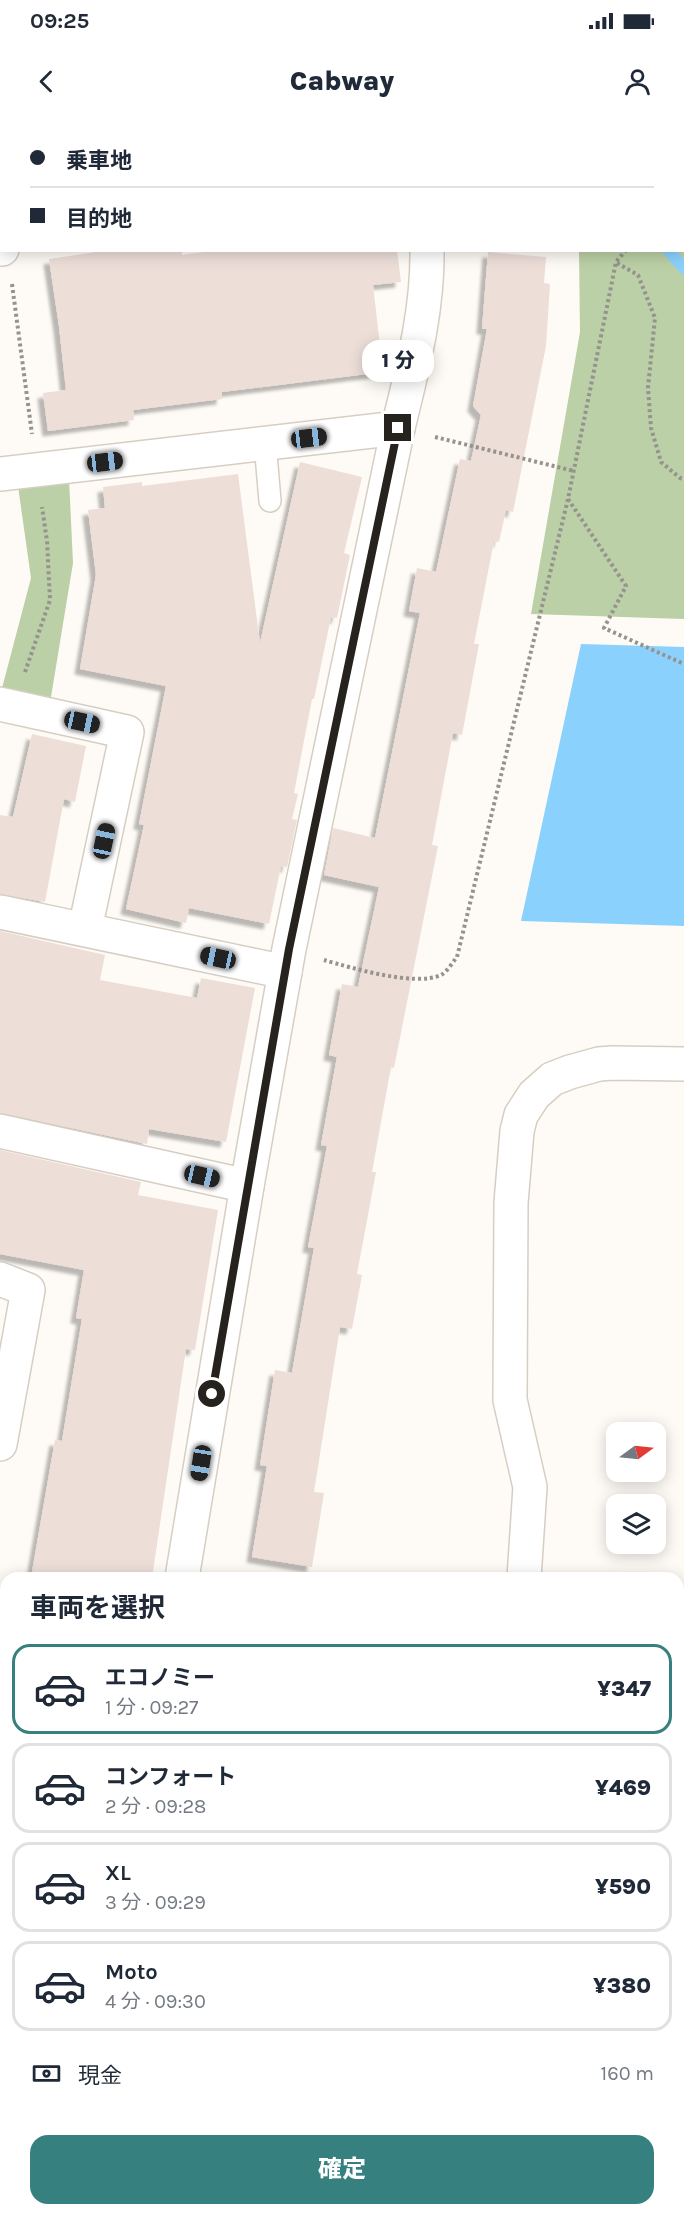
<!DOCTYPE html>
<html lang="ja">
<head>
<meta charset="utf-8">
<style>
  :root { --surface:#fff; --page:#f2f2f3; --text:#1f2937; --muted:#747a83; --line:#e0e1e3; --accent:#378080 }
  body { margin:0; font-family:Karla,"Noto Sans JP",sans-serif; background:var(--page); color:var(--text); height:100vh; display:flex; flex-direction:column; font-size:22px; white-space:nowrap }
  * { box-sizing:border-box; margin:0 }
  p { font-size:20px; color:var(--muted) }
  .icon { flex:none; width:33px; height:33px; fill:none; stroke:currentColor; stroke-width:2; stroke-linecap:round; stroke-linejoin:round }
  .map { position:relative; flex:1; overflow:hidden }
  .details { position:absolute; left:0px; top:1452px; width:684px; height:644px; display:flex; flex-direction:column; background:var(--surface); border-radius:18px 18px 0 0; box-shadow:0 3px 15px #0003 }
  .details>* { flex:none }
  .hud { position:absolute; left:0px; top:0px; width:684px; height:132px; box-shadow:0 3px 15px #0003; display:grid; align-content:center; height:132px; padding:0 30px; background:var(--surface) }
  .needle { width:39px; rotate:75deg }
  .tools { position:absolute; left:606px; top:1302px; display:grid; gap:12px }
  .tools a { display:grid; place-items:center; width:60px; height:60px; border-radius:12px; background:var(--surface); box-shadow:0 3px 15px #0003; font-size:30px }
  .end { position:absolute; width:27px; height:27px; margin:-14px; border:8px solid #26231f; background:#fff; box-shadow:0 0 0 3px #fff }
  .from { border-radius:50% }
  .bubble { position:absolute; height:42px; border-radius:18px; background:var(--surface); box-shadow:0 3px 15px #0003; font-size:20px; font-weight:800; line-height:42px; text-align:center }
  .car { position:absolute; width:18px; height:36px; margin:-18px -9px; border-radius:8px; box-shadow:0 0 4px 2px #0007; background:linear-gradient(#222 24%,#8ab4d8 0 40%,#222 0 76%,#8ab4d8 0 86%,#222 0) }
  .hud b { display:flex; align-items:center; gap:21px; height:57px; font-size:22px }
  .hud b+b { border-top:2px solid var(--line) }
  .hud i { width:15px; height:15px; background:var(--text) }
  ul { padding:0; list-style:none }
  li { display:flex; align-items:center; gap:18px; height:90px; margin:0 12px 9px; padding:0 18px; border:3px solid var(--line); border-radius:18px }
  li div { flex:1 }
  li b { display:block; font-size:22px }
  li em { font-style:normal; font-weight:800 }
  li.on { border-color:var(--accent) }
  li>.icon { width:54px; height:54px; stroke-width:1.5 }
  h2 { padding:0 30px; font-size:27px; line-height:72px }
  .pay { display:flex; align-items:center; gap:15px; height:66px; padding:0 30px; font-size:22px }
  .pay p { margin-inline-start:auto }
  .action { display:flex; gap:12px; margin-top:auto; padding:12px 30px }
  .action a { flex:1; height:69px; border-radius:18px; background:var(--accent); color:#fff; font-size:24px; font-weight:800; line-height:69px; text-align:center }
  .status { display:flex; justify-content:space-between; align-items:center; height:42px; padding:0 30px; background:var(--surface); direction:ltr }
  .status svg { height:16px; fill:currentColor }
  header { display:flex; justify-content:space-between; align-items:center; height:78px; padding:0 30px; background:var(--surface); font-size:27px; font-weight:800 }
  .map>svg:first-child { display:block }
  .green { fill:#bbd0a6 }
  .water { fill:#8bd1fd }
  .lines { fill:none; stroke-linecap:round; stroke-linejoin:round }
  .stream { stroke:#8bd1fd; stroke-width:12 }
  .building { fill:#edded8; filter:url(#shadow) }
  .service-casing { stroke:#d7cec3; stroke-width:24 }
  .minor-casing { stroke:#d7cec3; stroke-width:36 }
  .path { stroke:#96928e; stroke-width:4; stroke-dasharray:3 3; stroke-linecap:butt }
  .service { stroke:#fff; stroke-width:21 }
  .minor { stroke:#fff; stroke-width:33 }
  .route { stroke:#26231f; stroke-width:8 }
</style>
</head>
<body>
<div class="status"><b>09:25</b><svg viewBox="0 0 49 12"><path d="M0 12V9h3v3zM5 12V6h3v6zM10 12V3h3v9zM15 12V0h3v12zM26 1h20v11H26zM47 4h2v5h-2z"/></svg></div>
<header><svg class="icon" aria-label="back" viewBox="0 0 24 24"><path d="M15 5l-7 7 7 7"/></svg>Cabway<svg class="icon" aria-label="person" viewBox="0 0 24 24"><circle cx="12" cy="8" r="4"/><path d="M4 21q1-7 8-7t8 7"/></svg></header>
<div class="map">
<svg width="684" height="2095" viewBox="0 0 684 2095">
  <defs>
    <filter id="shadow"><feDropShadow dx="-5.5" dy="5.5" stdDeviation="1.5" flood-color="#0004"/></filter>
  </defs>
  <rect width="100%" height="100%" fill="#fefaf5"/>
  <g class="green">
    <polygon points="565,0 684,0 684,499 531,494 580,212 579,131 682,130 682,2"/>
    <polygon points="69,359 73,443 50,583 1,572 31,458 18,366"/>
  </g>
  <polygon class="water" points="581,524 684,527 684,806 521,801"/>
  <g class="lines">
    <polyline class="stream" points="668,130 684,148"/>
  </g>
  <g class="building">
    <polygon points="110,130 182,130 182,135 218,130 397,130 401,162 373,165 383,252 222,272 222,279 133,290 134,300 48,311 43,273 66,270 59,206 49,139"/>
    <polygon points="488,132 546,137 544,163 550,164 546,226 513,392 506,390 499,422 494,421 474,524 479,524 462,615 453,613 432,725 438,726 394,948 391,947 372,1052 376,1052 357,1154 362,1155 352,1209 340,1207 314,1372 324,1373 312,1447 252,1437 267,1346 260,1345 275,1250 292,1253 314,1128 308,1127 327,1026 321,1025 337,937 329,935 342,864 358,867 379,767 324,755 333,708 375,718 420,493 409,491 417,448 436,452 460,339 471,341 481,295 473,286 487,209 482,209"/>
    <polygon points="300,342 362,357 344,433 350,435 337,498 331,497 314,579 312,579 294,673 298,674 292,699 297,700 287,747 281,746 269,804 189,788 186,803 126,789 144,705 139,704 166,566 80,549 96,455 88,390 105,388 103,367 142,362 142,366 238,354 260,523"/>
    <polygon points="32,614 86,626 75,682 64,679 45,782 0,774 0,695 13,697"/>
    <polygon points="0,811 105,835 100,860 197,878 201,858 255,868 226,1022 149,1009 147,1024 0,993"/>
    <polygon points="0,1030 141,1062 138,1075 218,1090 195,1230 186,1229 152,1458 41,1458 42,1453 32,1452 55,1320 62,1321 82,1199 76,1198 84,1150 0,1134"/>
  </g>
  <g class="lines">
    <g class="service-casing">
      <polyline id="service" points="265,323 270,381"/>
    </g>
    <g class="minor-casing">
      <g id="minor">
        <polyline points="0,49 2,62"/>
        <polyline points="0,129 2,129"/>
        <polyline points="0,354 398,308"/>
        <polyline points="0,584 127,612 85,809"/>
        <polyline points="0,792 285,852"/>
        <polyline points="0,1011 247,1066"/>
        <polyline points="0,1159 28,1170 0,1324"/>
        <path d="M182,1458L247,1066L289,829L398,308C412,250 428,191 427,130"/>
        <polyline points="524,1458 530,1367 510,1280 511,1083 517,1011 521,995 534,975 552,959 570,952 599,944 612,943 684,944"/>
        <polyline points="0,1591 6,1592"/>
        <polyline points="332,2095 337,2090"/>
      </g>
    </g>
    <g class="path">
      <polyline points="635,0 638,2"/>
      <polyline points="562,2 571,0"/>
      <polyline points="673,2 684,1"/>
      <polyline points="682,57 684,60"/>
      <polyline points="682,91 684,90"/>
      <polyline points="617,143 638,155 655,198 648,268 651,308 661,342 680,358 684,359"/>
      <polyline points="12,164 32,314"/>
      <polyline points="435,317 574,351"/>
      <polyline points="568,379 626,466 604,508 684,544"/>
      <polyline points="25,552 50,480 47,421 42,387"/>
      <path d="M324,840C352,848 415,867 441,855C447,852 452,843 457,837L568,379L616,142L626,130"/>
    </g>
    <use href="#service" class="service"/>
    <use href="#minor" class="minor"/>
  </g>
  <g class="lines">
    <polyline class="route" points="212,1274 289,829 398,308"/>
  </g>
</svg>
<div class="tools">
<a><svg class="needle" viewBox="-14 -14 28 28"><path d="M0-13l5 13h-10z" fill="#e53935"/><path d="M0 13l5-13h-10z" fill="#747a83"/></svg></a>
<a><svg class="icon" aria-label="layers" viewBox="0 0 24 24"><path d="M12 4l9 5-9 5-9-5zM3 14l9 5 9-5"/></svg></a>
</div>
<i class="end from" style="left:212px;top:1274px"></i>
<i class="end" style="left:398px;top:308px"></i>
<div class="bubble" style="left:362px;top:220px;width:72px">1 分</div>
<i class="car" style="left:309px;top:318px;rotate:83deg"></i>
<i class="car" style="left:105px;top:342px;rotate:83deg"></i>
<i class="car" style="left:82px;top:602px;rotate:102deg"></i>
<i class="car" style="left:104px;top:721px;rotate:12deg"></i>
<i class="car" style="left:218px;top:838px;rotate:282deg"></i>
<i class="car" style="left:202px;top:1056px;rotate:103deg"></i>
<i class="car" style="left:201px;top:1343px;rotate:189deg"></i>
<div class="hud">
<b><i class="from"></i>乗車地</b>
<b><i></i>目的地</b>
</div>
<section class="details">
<h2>車両を選択</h2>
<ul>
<li class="on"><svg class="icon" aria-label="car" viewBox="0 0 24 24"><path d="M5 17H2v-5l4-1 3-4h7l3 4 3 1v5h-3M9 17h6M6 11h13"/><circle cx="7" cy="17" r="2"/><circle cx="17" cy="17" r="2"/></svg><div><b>エコノミー</b><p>1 分 · 09:27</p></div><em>¥347</em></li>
<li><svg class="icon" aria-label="car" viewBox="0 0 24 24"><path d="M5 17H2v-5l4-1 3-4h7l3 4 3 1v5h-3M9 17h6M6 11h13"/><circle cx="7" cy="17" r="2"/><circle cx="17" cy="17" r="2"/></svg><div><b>コンフォート</b><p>2 分 · 09:28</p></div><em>¥469</em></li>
<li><svg class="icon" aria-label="car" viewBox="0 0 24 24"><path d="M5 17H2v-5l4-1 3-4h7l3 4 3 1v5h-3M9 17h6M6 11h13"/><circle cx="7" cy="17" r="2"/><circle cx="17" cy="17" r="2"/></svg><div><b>XL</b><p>3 分 · 09:29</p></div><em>¥590</em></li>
<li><svg class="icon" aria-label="car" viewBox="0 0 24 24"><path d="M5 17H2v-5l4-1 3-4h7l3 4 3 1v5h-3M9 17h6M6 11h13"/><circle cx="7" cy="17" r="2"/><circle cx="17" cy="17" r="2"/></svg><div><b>Moto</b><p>4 分 · 09:30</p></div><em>¥380</em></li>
</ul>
<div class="pay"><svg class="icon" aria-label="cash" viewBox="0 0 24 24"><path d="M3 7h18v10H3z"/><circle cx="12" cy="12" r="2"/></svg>現金<p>160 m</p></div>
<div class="action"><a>確定</a></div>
</section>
</div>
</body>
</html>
